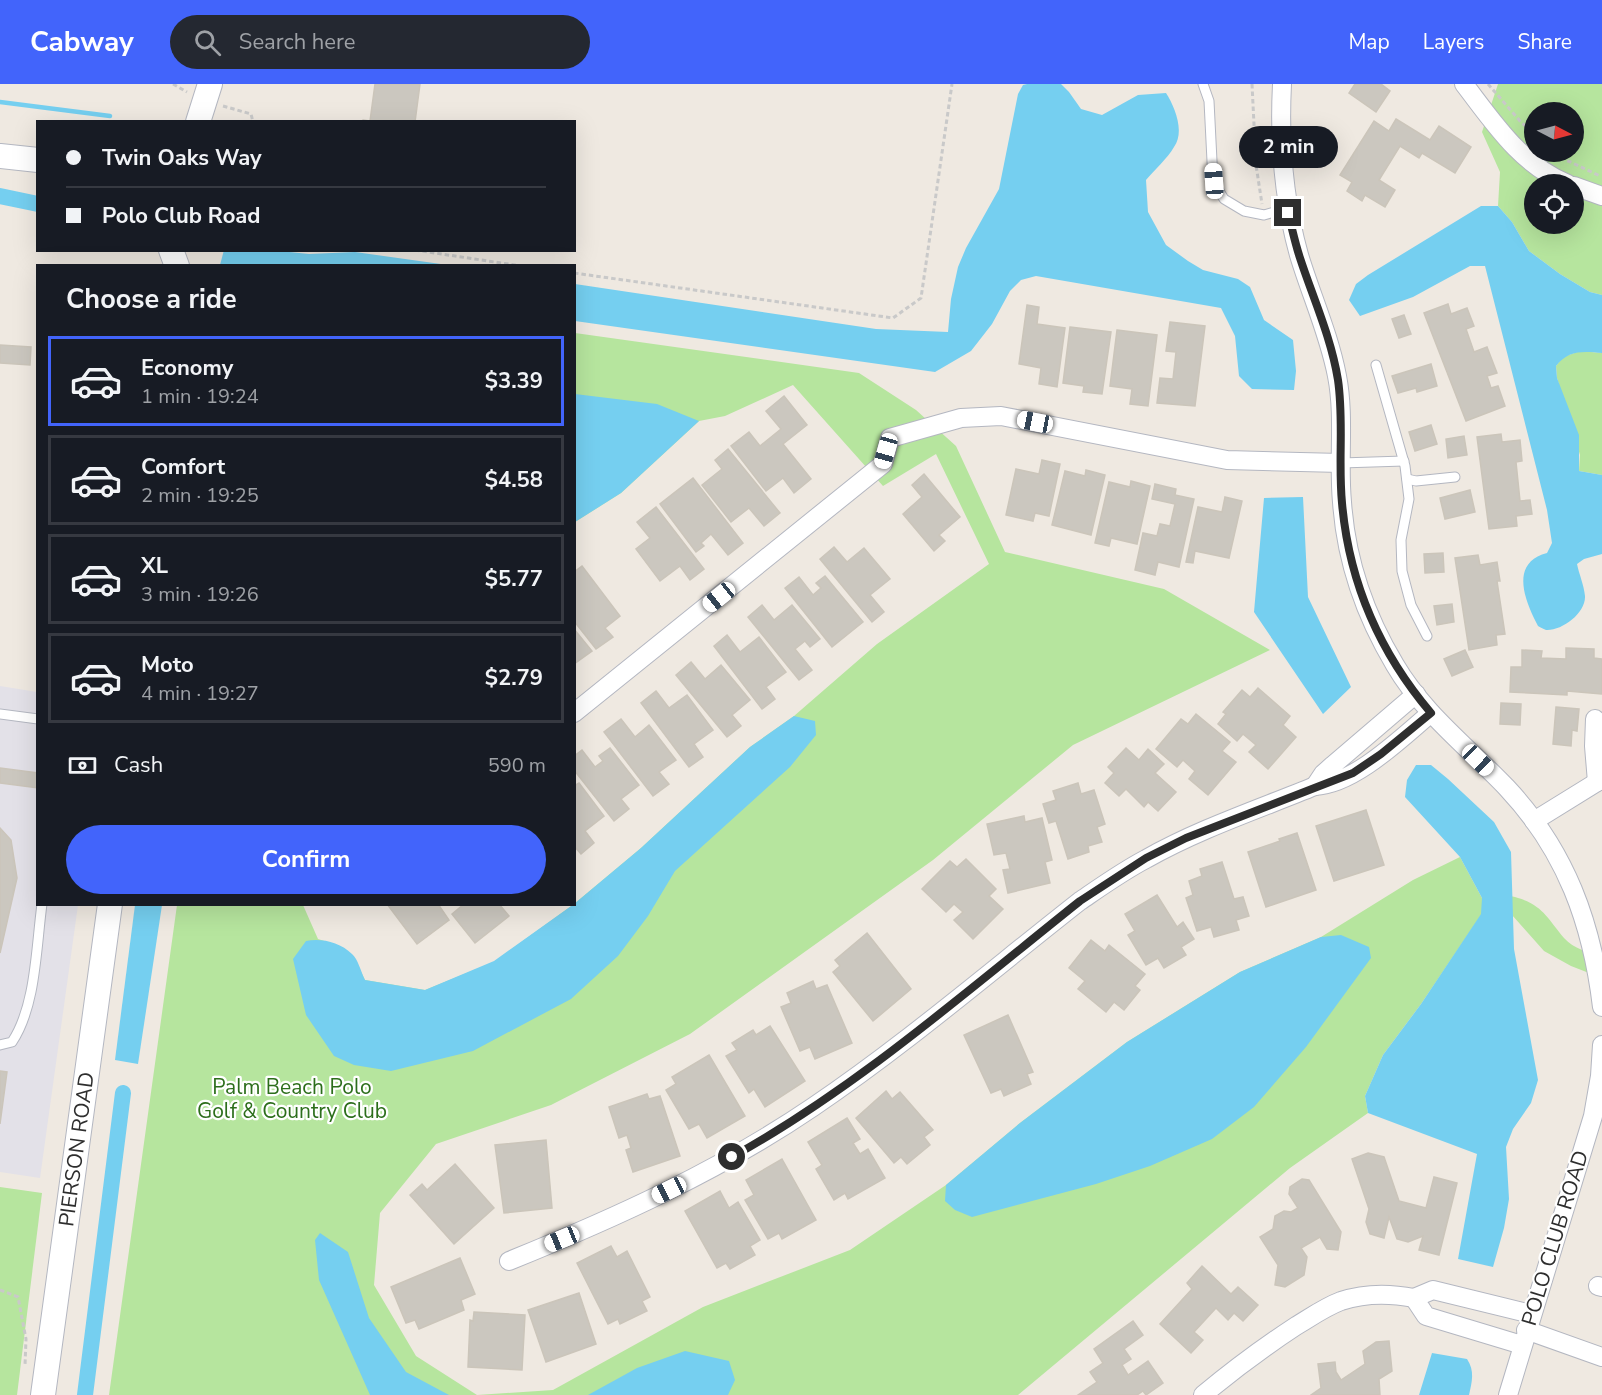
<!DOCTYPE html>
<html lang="en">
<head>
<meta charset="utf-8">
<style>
  :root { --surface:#171b24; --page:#242831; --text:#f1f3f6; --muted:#9ea1a6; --line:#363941; --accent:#4264fb }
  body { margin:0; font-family:"Nunito Sans",sans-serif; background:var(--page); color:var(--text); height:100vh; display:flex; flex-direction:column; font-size:22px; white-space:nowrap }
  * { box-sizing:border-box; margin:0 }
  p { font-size:20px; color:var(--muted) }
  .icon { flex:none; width:33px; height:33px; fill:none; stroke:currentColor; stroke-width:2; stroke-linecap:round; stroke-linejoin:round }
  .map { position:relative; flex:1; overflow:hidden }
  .side { position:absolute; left:36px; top:180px; width:540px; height:642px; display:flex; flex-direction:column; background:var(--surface); border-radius:0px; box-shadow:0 6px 24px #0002 }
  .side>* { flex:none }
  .hud { position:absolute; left:36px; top:36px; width:540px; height:132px; border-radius:0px; box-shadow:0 6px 24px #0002; display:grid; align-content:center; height:132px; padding:0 30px; background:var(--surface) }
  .needle { width:39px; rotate:96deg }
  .buttons { position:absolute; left:1524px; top:18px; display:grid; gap:12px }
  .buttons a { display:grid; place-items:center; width:60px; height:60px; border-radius:50%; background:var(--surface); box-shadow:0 6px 24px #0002; font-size:30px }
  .end { position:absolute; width:27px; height:27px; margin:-14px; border:8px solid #2e2e2e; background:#fff; box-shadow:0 0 0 3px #fff }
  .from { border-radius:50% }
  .bubble { position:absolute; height:42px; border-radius:21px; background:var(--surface); box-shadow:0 6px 24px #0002; font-size:20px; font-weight:700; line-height:42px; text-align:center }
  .car { position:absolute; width:18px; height:36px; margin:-18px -9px; border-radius:8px; box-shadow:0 0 4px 2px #0007; background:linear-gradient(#fff 24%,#345 0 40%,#fff 0 76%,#345 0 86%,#fff 0) }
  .hud b { display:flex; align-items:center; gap:21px; height:57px; font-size:22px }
  .hud b+b { border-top:2px solid var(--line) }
  .hud i { width:15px; height:15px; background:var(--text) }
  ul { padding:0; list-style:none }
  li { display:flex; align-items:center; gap:18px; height:90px; margin:0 12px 9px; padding:0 18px; border:3px solid var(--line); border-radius:0px }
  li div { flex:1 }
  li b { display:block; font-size:22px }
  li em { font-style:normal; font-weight:700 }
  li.on { border-color:var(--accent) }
  li>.icon { width:54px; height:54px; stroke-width:1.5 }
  h2 { padding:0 30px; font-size:27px; line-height:72px }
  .pay { display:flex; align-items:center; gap:15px; height:66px; padding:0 30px; font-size:22px }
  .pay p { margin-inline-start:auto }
  .primary-button { display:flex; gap:12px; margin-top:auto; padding:12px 30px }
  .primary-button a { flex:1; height:69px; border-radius:36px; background:var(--accent); color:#fff; font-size:24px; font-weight:700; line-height:69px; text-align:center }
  header { display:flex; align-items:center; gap:36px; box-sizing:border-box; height:84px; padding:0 30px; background:var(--accent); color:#fff }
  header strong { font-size:28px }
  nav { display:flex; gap:33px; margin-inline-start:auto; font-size:21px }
  .search { width:420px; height:54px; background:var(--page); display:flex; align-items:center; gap:15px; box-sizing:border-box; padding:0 21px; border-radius:33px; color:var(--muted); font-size:22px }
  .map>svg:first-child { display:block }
  .industrial { fill:#e3e1e8 }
  .green { fill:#b6e59e; fill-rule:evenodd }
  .water { fill:#75cff0 }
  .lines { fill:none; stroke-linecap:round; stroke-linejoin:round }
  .stream { stroke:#75cff0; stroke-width:4.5 }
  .canal { stroke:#75cff0; stroke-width:16 }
  .building { fill:#cbc7bf; stroke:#cbc5ba; stroke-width:1.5 }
  .lane-casing { stroke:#b4b7c1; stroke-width:11 }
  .street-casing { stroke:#b4b7c1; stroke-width:20 }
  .secondary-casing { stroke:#b4b7c1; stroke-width:26 }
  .path { stroke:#c9c9c9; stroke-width:3; stroke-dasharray:4.5 3; stroke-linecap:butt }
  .lane { stroke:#fff; stroke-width:9 }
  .street { stroke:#fff; stroke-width:18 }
  .secondary { stroke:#fff; stroke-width:24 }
  .route { stroke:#2e2e2e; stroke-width:8 }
  .labels { text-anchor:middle; stroke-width:4.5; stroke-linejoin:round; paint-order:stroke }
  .park-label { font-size:21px; fill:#2c6e1b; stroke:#fff }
  .street-label { font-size:21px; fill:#2e2e2e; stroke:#fff }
</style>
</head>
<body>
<header>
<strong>Cabway</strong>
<div class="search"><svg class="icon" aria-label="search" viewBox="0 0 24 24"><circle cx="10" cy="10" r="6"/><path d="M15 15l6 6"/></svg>Search here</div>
<nav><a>Map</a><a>Layers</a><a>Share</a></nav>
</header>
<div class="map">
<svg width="1602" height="1311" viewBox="0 0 1602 1311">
  <rect width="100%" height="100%" fill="#efe9e1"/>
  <polygon class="industrial" points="0,602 37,608 38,820 78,821 40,1094 0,1088"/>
  <g class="green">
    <path d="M1498,0H1602V211L1590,208L1560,190L1529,167L1512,138L1498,122L1500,88L1482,48ZM1534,28H1574V68H1534ZM1534,100H1574V140H1534Z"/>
    <path d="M575,249L859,289L916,326L956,362L1005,468L1164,505L1270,566L1073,661L933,776L690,950L551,1021L436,1060L380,1129L374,1201L416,1272L477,1311L553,1306L703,1223L850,1166L946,1101L1020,1039L1127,958L1240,888L1321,853L1413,796L1460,773L1482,814C1492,813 1505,810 1515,813C1543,821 1547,834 1564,854C1574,865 1588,868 1602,872L1589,889L1571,882L1544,867L1512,831H1481L1421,920L1383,971L1365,1012L1368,1029L1290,1084L1018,1311H109L177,821H303L318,855C349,864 352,868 365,896L425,906L494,878L574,820L641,764L750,663L794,632L877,560L989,480L936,370L883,402L793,301L725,332L699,337L621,409L575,438Z"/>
    <polygon points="1580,267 1602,269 1602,391 1579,387 1580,371 1557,294 1556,282 1563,273"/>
    <polygon points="0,1103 42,1109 17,1311 0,1311"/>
  </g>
  <g class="water">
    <path d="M1027,0H1061L1069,8L1081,25L1102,31L1138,11L1166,9C1175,23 1185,48 1174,63C1167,75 1155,85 1146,96L1148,128L1166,161L1188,177L1203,186L1238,195L1250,203L1264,236L1293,256L1296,287L1294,306L1252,305L1239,292L1235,252L1221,224L1036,192L1021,196L1010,207L992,240L971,267L935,288L575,237V200L876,245L948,248L951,215L958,183L966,164L999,105L1018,10L1023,1Z"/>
    <path d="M1481,122H1498L1512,138L1529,167L1560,190L1590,208L1602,211V269C1583,267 1568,266 1556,282L1557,294L1579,351V387L1602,391V470L1584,475L1577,480C1579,490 1584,501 1585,512C1586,529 1562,547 1546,546C1543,545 1540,543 1538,542C1525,517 1509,479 1547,469L1552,459L1547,426L1485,182H1470L1413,213L1360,232L1349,216L1356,200L1368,191Z"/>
    <polygon points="224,166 270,166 309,170 355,168 448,181 220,181"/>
    <polygon points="575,310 657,320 699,337 621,409 575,438"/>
    <polygon points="1303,413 1308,513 1351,603 1323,630 1254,528 1264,414"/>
    <path d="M794,632L815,637L816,651L790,683L675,787L648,832L618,872L571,915L473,967L391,987L354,981L334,972L306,931L293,875L306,857C321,854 340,858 352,870C358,875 361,888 365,896L425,906L494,877L574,820L641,764L750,663Z"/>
    <polygon points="1416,681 1431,681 1448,695 1494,738 1511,768 1514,865 1538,996 1531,1019 1513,1045 1506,1063 1509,1115 1504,1144 1493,1183 1458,1175 1477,1070 1368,1029 1365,1012 1383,971 1421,920 1481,830 1482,814 1460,773 1405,713 1407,696"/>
    <polygon points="135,821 162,821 138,980 115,976"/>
    <polygon points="1341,851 1369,863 1371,874 1306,963 1254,1023 1212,1055 1150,1082 1096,1100 972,1133 955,1126 945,1117 946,1101 1020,1039 1127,958 1240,888 1321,853"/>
    <polygon points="320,1149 348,1168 369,1234 406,1288 449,1311 370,1311 319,1196 315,1156"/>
    <polygon points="685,1267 729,1277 735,1296 728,1311 588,1311 637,1284"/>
    <path d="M1432,1269L1467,1275C1475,1287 1472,1298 1469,1311H1419Z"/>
  </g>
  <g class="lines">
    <polyline class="stream" points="0,18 110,32"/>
    <g class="canal">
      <polyline points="0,112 38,120"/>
      <polyline points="85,1311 123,1009"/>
    </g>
  </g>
  <g class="building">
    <polygon points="375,0 420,0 415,38 362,38 363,36 370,37"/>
    <polygon points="1355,0 1381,0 1390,7 1376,28 1349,9"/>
    <polygon points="1396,35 1430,56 1439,42 1471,63 1455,89 1422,69 1419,74 1400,62 1379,96 1395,106 1385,123 1365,111 1362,117 1347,107 1352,98 1340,91 1374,37 1389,47"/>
    <polygon points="1448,220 1451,230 1467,224 1474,242 1466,245 1474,268 1487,263 1497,289 1487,292 1491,304 1498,302 1505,322 1466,337 1424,229"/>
    <polygon points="1027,221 1039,223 1037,240 1065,244 1057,303 1039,300 1041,284 1019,280"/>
    <polygon points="1404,231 1411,250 1399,254 1392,235"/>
    <polygon points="1170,238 1205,242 1195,322 1157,319 1160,294 1173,295 1176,268 1166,267"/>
    <polygon points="1070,243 1111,248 1102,310 1083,308 1084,302 1063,299"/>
    <polygon points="1117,246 1157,251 1148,322 1130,320 1132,305 1110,302"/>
    <polygon points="0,261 31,263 30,281 0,279"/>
    <polygon points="1431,280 1437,302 1417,308 1416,304 1398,309 1392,292"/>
    <polygon points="784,312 807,341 783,360 811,395 794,409 783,394 766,407 731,362 749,348 760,362 781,345 766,327"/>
    <polygon points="1431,341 1437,360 1415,367 1409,348"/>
    <polygon points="1501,350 1502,358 1520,356 1522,377 1516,378 1520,417 1530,416 1532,430 1516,432 1517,442 1489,445 1477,353"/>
    <polygon points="1464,352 1467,371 1448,374 1446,355"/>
    <polygon points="728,365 780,429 764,442 749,424 731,438 702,401 722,385 715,376"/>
    <polygon points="1042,376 1060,380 1049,432 1035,429 1033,437 1006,431 1016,385 1039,390"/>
    <polygon points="1086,386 1105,391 1091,451 1052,441 1065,387 1085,392"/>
    <polygon points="924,390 960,433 939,451 945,457 934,467 903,430 922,413 912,401"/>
    <polygon points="693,394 743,459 728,471 711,450 701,459 704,462 696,468 660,420"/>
    <polygon points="1131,397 1150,402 1137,460 1111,454 1109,462 1095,459 1109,398 1130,403"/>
    <polygon points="1155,400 1176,405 1175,411 1194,415 1179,483 1158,478 1155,491 1135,486 1143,449 1157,452 1160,440 1170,442 1175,420 1152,415"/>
    <polygon points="1470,406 1475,428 1445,435 1440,414"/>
    <polygon points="1225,413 1242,417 1229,474 1195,467 1193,479 1186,478 1198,423 1222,428"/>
    <polygon points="656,423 704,485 690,496 680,482 660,497 636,465 650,454 637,438"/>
    <polygon points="834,463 847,478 864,464 890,495 870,511 884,528 872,538 820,475"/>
    <polygon points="1443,469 1444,488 1425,489 1424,470"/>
    <polygon points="1478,471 1480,481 1497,478 1500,497 1497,497 1505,550 1496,551 1497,561 1469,566 1455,474"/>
    <polygon points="582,482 620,532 605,544 613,553 596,565 574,537 574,488"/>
    <polygon points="825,492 863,538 832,563 785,504 799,493 813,511 821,504 816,499"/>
    <polygon points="1452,520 1454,538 1437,541 1434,522"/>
    <polygon points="762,521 774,536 792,521 820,555 810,563 805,557 795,565 812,586 799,596 748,533"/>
    <polygon points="574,545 592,567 574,580"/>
    <polygon points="727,551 740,568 759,553 786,588 766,603 775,615 762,625 714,562"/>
    <polygon points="1566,564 1594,565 1594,574 1602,575 1602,610 1567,607 1567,611 1510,608 1511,583 1522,583 1522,566 1542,567 1541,574 1566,575"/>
    <polygon points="1465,566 1473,583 1452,592 1444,575"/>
    <polygon points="691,578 705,595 721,581 750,616 732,631 741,642 727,653 676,591"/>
    <polygon points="1258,604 1290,632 1283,641 1296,653 1268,685 1249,668 1256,661 1243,650 1237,657 1218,640 1226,630 1223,628 1242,606 1250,613"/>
    <polygon points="656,607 669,624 687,611 713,646 694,660 703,673 689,683 641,619"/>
    <polygon points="1501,619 1521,620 1520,641 1500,640"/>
    <polygon points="1556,623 1579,625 1577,647 1572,646 1571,662 1553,660"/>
    <polygon points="1196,630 1230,658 1222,667 1236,678 1208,711 1189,695 1195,687 1183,676 1177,683 1156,665 1181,635 1188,640"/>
    <polygon points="621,635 635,653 649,641 676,676 659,688 669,700 653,712 604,648"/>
    <polygon points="610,664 639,701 621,715 629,725 614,737 574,686 574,672 582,666 595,683 603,677 599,672"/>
    <polygon points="1126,664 1139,676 1148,665 1164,680 1155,689 1176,708 1158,727 1148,718 1144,723 1126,705 1119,712 1105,699 1114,689 1108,683"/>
    <polygon points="0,684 38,689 38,704 0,699"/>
    <polygon points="579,699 604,732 585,747 594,759 581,770 574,762 574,702"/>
    <polygon points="1078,699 1081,710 1094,706 1105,740 1097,743 1102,758 1088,762 1089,768 1068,775 1056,737 1049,739 1043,720 1056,716 1053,707"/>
    <polygon points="1366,726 1384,781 1334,797 1316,742"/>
    <polygon points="1024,732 1025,738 1042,734 1052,776 1045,778 1050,799 1008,809 1003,786 1010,785 1006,769 994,771 987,740"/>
    <polygon points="0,744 11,756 17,794 0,869"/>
    <polygon points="1297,749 1316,806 1266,823 1248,768 1280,757 1279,755"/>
    <polygon points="966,775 996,805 989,812 1003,825 973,855 954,836 963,828 954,820 946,828 922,805 950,777 957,783"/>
    <polygon points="1222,778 1234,815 1243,813 1249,832 1236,836 1239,846 1214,853 1211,843 1197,847 1186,814 1193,811 1189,797 1202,792 1200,785"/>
    <polygon points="1157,811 1177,843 1183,838 1194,855 1181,863 1186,871 1164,884 1158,874 1146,881 1128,851 1135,847 1125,830"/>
    <polygon points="387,820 438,820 449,836 417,860"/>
    <polygon points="464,820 499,820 509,832 475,859 452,830"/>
    <polygon points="867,849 911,905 873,937 833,888 840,882 835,876"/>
    <polygon points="1091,856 1105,867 1109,861 1145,890 1135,902 1140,906 1124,926 1114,918 1106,928 1078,905 1085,897 1069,884"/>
    <polygon points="813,897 816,905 827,901 852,959 815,975 810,963 800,967 781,923 791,919 787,909"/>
    <polygon points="1008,931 1033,988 1027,990 1031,1000 1004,1012 1001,1005 991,1009 964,951"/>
    <polygon points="770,942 805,997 765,1023 754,1005 749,1009 726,972 737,966 732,959 753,946 756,951"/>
    <polygon points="709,971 745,1032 707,1054 699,1040 689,1045 666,1006 676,1000 672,993"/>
    <polygon points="0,987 7,988 0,1040"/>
    <polygon points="886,1007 892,1015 900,1008 933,1046 924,1053 930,1061 907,1080 901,1073 894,1079 856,1034"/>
    <polygon points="647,1010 649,1015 660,1012 680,1072 633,1088 626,1066 631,1064 627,1051 619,1054 609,1023"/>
    <polygon points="847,1034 860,1055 853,1059 860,1070 868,1065 885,1094 848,1115 845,1109 834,1116 816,1085 822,1081 808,1058"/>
    <polygon points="546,1056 552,1124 504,1129 495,1061"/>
    <polygon points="1368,1069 1384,1073 1399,1117 1426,1124 1434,1093 1457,1099 1439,1171 1419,1166 1423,1152 1408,1158 1397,1155 1389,1133 1384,1154 1370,1150 1366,1138 1369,1125 1352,1075"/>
    <polygon points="782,1075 816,1136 782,1155 779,1149 768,1155 745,1116 754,1111 746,1096"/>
    <polygon points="455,1080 494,1124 454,1160 410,1111 422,1100 427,1106"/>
    <polygon points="1302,1095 1309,1096 1341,1148 1338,1166 1327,1165 1320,1153 1301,1164 1307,1173 1304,1191 1285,1203 1275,1201 1278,1181 1260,1153 1273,1145 1275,1132 1284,1127 1291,1128 1298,1124 1289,1110 1290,1103"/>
    <polygon points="720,1107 729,1124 738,1118 760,1156 750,1162 755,1171 730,1185 726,1179 717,1184 685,1127"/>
    <polygon points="611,1162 617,1173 627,1167 650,1213 642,1217 647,1227 620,1240 618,1235 608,1240 577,1179"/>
    <polygon points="460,1174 475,1210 461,1216 464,1226 419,1245 415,1236 406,1239 391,1203"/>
    <polygon points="1202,1182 1231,1210 1238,1203 1258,1221 1243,1237 1234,1229 1228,1236 1216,1224 1194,1248 1203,1256 1191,1269 1160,1240 1192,1205 1187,1199"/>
    <polygon points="579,1209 596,1260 546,1278 528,1226"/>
    <polygon points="474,1228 525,1231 522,1286 468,1283 470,1236 473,1237"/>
    <polygon points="1133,1237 1143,1251 1124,1265 1131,1275 1122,1281 1128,1291 1148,1277 1163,1299 1146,1311 1143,1307 1137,1311 1078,1311 1097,1298 1090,1288 1103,1279 1094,1265"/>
    <polygon points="1389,1257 1392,1287 1379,1295 1380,1311 1311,1311 1321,1304 1318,1280 1335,1278 1336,1288 1341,1296 1365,1280 1363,1267 1376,1258"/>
  </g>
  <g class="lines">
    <g class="lane-casing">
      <g id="lane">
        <polyline points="1203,0 1209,17 1213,97 1224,115 1244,127 1264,131 1288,124"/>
        <polyline points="1376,281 1405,382 1409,415 1401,456 1402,487 1411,521 1427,552"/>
        <polyline points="1341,379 1404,377"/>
        <polyline points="1407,395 1416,397 1455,393"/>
        <polyline points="0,630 38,635"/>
        <path d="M0,961L12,958C36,922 36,864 42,820"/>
      </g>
    </g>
    <g class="street-casing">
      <g id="street">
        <path d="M1282,0C1279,59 1283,114 1299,171C1311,211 1329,250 1337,292C1345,333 1338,376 1342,418C1346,476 1365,531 1395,581C1423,629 1469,664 1507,704C1566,767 1592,839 1602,923"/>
        <path d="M1464,0C1494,39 1521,81 1568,100"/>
        <polyline points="1574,102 1602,112"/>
        <path d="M1416,610L1333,681L1323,690L1315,702C1355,700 1401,654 1431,629"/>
        <polyline points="574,629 883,380 890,354 961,334 1001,332 1227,376 1341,379"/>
        <polyline points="1595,635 1594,662 1597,698"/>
        <polyline points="1534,737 1602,695"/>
        <path d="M509,1177C615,1134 719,1087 813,1023C906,960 992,886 1080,817C1102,802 1123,787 1146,775C1199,745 1259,725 1315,702"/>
        <polyline points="1598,1202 1602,1203"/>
        <polyline points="1526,1246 1602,1273"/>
        <polyline points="1522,1261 1426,1232 1414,1214 1433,1206 1531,1230"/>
        <path d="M1203,1311C1233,1286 1264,1263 1296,1242C1311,1233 1325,1223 1341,1217C1365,1209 1389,1209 1414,1214"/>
        <polyline points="1508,1311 1593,1032 1600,992 1602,961"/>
      </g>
    </g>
    <g class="secondary-casing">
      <g id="secondary">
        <polyline points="198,38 210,0"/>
        <polyline points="0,72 38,76"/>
        <polyline points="171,166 177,182"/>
        <path id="s1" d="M43,1311L110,820"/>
      </g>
    </g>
    <g class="path">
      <polyline points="173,0 187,8"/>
      <polyline points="1252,0 1256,81 1262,120"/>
      <polyline points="1488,0 1520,37 1534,50"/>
      <polyline points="223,22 251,30 253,38"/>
      <polyline points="1555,68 1564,75 1600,92"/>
      <polyline points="415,166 521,182"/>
      <polyline points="574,189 893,234 921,214 952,0"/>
      <polyline points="0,1206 18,1213 26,1255 25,1282"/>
    </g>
    <use href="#lane" class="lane"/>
    <use href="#street" class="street"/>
    <use href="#secondary" class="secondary"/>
  </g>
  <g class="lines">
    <path class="route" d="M732,1073C858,1003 968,906 1080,817L1146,774L1186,754L1353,689L1381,670L1431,629C1380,569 1349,498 1342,419C1338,378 1344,337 1338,296C1331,253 1313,214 1300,174C1295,159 1292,144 1288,129"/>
  </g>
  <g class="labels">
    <g class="park-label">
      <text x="292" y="1010">Palm Beach Polo<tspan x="292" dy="24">Golf &amp; Country Club</tspan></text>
    </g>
    <g class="street-label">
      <text dy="7" stroke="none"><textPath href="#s1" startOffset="248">PIERSON ROAD</textPath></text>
      <text transform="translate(1555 1154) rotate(-73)" y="7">POLO CLUB ROAD</text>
    </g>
  </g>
</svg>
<div class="buttons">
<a><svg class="needle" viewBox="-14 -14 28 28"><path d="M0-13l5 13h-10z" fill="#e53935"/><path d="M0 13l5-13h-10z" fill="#9ea1a6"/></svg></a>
<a><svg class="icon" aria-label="locate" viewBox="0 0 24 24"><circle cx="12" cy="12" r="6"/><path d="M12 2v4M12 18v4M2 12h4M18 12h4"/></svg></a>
</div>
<i class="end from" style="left:732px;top:1073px"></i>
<i class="end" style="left:1288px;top:129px"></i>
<div class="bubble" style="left:1239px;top:42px;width:99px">2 min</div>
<i class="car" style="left:1214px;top:97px;rotate:356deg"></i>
<i class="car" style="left:1035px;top:338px;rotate:281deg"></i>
<i class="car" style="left:886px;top:367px;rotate:196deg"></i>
<i class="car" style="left:719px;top:513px;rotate:231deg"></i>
<i class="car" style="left:1478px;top:676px;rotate:134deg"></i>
<i class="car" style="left:669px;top:1106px;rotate:244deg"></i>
<i class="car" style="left:562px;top:1155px;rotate:248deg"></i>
<div class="hud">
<b><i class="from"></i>Twin Oaks Way</b>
<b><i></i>Polo Club Road</b>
</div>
<section class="side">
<h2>Choose a ride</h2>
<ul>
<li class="on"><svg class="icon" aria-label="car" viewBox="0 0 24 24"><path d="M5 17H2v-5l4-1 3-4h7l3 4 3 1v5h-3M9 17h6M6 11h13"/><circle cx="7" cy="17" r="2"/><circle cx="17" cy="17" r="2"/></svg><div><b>Economy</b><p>1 min · 19:24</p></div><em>$3.39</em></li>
<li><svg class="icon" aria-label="car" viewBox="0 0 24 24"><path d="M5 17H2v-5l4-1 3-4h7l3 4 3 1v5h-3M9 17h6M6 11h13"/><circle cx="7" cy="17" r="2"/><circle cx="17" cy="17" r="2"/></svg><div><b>Comfort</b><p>2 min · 19:25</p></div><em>$4.58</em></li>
<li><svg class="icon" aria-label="car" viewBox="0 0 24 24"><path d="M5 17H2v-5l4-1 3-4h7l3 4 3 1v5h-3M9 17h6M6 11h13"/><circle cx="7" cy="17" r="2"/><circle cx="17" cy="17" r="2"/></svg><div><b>XL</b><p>3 min · 19:26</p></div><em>$5.77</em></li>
<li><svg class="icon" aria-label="car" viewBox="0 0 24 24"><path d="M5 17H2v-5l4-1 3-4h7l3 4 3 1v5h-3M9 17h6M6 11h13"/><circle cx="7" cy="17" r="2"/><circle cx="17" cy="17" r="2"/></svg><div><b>Moto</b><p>4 min · 19:27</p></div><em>$2.79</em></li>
</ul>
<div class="pay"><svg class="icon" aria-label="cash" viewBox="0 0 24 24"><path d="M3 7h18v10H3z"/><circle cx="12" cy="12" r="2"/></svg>Cash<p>590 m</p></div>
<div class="primary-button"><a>Confirm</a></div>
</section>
</div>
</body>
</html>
